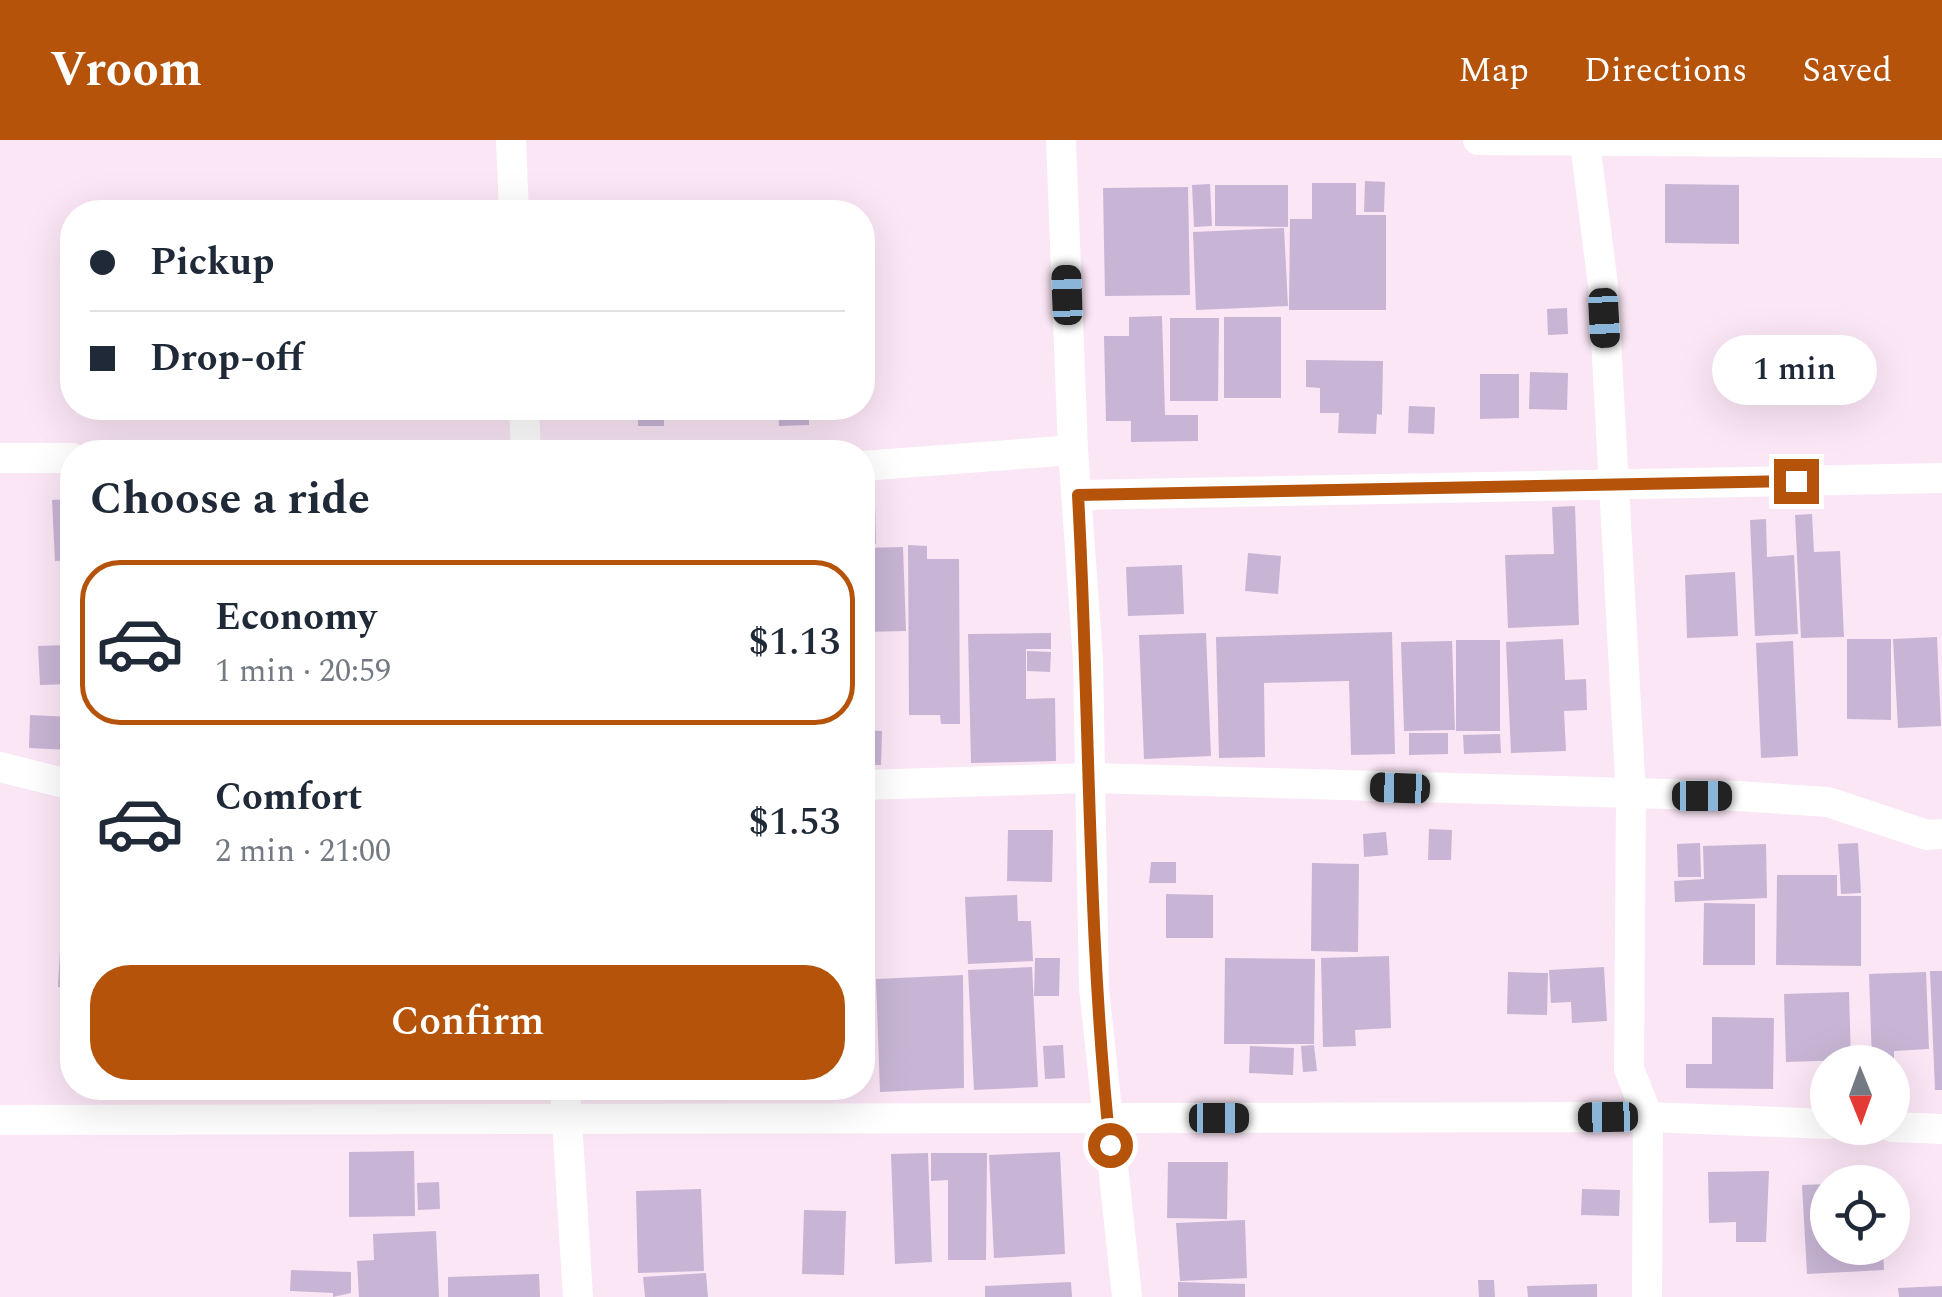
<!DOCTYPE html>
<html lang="en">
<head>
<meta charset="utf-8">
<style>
  :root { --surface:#fff; --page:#f2f2f3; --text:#1f2937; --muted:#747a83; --line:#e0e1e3; --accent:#b45309 }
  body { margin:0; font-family:Spectral,serif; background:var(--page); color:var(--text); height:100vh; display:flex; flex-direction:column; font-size:38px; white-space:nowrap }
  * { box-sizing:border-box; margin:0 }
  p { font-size:32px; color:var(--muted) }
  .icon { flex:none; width:55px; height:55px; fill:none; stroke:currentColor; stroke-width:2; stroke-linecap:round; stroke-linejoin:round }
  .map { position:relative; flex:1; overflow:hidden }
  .side { position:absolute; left:60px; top:300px; width:815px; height:660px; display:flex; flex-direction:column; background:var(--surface); border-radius:40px; box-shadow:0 10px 40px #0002 }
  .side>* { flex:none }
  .hud { position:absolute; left:60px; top:60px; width:815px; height:220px; border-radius:40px; box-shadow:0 10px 40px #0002; display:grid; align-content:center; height:220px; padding:0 30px; background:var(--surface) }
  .needle { width:65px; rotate:179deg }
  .fabs { position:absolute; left:1810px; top:905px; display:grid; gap:20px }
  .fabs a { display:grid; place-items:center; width:100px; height:100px; border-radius:50%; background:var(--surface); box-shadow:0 10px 40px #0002; font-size:50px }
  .end { position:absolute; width:45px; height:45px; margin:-22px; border:12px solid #b45309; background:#fff; box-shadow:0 0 0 5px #fff }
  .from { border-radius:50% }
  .bubble { position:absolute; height:70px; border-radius:35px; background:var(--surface); box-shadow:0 10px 40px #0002; font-size:32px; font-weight:600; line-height:70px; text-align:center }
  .car { position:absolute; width:30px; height:60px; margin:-30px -15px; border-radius:12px; box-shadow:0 0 8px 2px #0007; background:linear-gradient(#222 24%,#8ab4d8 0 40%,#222 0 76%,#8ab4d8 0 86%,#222 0) }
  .hud b { display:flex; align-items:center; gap:35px; height:95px; font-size:38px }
  .hud b+b { border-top:2px solid var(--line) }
  .hud i { width:25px; height:25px; background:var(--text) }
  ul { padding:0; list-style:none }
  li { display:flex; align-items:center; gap:30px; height:165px; margin:0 20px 15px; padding:0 10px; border:5px solid transparent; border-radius:40px }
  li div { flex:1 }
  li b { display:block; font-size:38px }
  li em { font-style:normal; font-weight:600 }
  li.selected { border-color:var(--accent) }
  li>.icon { width:90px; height:90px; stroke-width:1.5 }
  h2 { padding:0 30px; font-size:45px; line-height:120px }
  .cta { display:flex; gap:20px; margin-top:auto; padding:20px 30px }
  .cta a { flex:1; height:115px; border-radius:40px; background:var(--accent); color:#fff; font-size:40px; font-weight:600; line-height:115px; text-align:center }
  header { display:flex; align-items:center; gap:60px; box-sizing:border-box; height:140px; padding:0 50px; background:var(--accent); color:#fff }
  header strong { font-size:48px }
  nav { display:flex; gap:55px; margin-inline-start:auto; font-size:35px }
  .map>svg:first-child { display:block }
  .building { fill:#c8b5d5 }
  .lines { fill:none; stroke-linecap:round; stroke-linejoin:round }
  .street { stroke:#fff; stroke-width:30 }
  .route { stroke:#b45309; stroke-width:12 }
</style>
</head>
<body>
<header>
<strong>Vroom</strong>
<nav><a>Map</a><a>Directions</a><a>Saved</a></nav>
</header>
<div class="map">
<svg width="1942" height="1157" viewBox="0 0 1942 1157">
  <rect width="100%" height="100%" fill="#fbe6f5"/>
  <g class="building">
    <polygon points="1365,41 1385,42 1384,72 1364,72"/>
    <polygon points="1312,43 1356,43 1356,75 1386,75 1386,170 1289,170 1290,79 1312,79"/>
    <polygon points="1210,44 1212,86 1194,87 1192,45"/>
    <polygon points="1665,44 1739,45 1739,104 1665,103"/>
    <polygon points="1215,45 1288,45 1288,87 1215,86"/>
    <polygon points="1188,47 1190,155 1105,156 1103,48"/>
    <polygon points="1284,88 1288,166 1196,170 1193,92"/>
    <polygon points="1567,168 1568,194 1548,195 1547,169"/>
    <polygon points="1162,176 1165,275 1198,275 1198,301 1131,302 1131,281 1106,281 1104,196 1129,196 1129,177"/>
    <rect x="1224" y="177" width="57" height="81"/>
    <polygon points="1170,178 1219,178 1218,261 1170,261"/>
    <polygon points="1306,220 1383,221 1382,275 1377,274 1376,294 1338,293 1339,273 1320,273 1320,248 1306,247"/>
    <polygon points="1530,232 1568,233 1567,270 1529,269"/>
    <polygon points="1480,234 1519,234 1519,278 1480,279"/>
    <polygon points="1409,266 1435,267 1434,294 1408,293"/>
    <rect x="638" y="268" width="26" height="18"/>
    <polygon points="778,268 809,268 809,285 779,286"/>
    <polygon points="72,359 72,420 55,421 52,360"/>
    <polygon points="862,364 875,364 876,404 862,404"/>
    <polygon points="1575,366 1579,485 1508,488 1505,415 1554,414 1552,367"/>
    <polygon points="1812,374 1814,412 1840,411 1844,497 1801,498 1795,375"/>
    <polygon points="1766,379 1767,417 1794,415 1798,494 1755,496 1750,380"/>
    <polygon points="908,405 927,406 927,419 959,419 960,584 941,584 940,575 909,575"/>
    <polygon points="903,407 906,491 862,492 862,408"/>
    <polygon points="1248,413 1281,416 1278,454 1245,451"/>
    <polygon points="1182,425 1184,474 1128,476 1126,427"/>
    <polygon points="1735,432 1738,496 1687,498 1685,435"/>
    <polygon points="68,486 72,486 72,544 40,545 38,506 68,505"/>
    <polygon points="1392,492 1395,614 1351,615 1349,541 1264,543 1265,617 1219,618 1216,497"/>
    <polygon points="1051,493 1051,509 1026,509 1026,559 1055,558 1056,621 971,623 968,494"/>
    <polygon points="1206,493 1211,616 1144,619 1139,495"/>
    <polygon points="1937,497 1941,586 1898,588 1893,499"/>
    <polygon points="1563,499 1565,540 1586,539 1587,570 1564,571 1566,611 1511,613 1506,502"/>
    <polygon points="1847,499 1891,499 1891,580 1847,579"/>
    <rect x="1456" y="500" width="44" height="91"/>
    <polygon points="1452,501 1455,590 1404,591 1401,502"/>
    <polygon points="1793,501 1798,616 1761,618 1756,503"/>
    <polygon points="1027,511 1051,512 1050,532 1027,531"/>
    <polygon points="30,575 71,577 70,610 29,608"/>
    <polygon points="864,590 882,591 881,625 863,625"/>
    <polygon points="1409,593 1448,593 1448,614 1409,615"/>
    <polygon points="1500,594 1501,613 1464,614 1463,595"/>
    <polygon points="1429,689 1452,690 1451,720 1428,720"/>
    <polygon points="1008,690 1053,690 1052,742 1007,741"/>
    <polygon points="1386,692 1388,715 1364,717 1363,694"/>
    <polygon points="1700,703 1701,737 1678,737 1677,704"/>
    <polygon points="1858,703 1861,753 1841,754 1838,704"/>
    <polygon points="1766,704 1767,758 1675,762 1674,741 1704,739 1703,706"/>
    <polygon points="1151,722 1176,722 1176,743 1149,743"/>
    <polygon points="1312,723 1359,724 1358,812 1311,811"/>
    <polygon points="1777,735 1837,735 1837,756 1861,756 1861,826 1776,825"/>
    <polygon points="1166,754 1213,755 1213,798 1166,798"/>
    <polygon points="1017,755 1018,781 1031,781 1033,821 968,824 965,757"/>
    <polygon points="1704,763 1755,764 1755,825 1703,825"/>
    <polygon points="60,810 72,811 72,847 58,847"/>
    <polygon points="1389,816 1391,888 1355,890 1356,906 1323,907 1321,818"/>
    <polygon points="1035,818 1060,818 1059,856 1034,856"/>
    <polygon points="1225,818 1315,819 1314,904 1224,904"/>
    <polygon points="1032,827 1038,947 974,950 968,830"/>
    <polygon points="1604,827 1607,881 1572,883 1571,862 1551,863 1549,830"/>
    <polygon points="1930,831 1942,831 1942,950 1935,950"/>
    <polygon points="1508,832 1548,833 1547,875 1507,874"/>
    <polygon points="1926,832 1929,909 1894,911 1894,922 1872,922 1869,834"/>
    <polygon points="963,835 964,948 880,952 876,839"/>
    <polygon points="1849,852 1851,920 1786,922 1784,854"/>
    <polygon points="1712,877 1774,878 1773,949 1686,948 1686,924 1712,924"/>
    <polygon points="1063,905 1065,938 1045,939 1043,906"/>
    <polygon points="1314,905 1317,931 1303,932 1301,906"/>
    <polygon points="1250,906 1294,908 1293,935 1249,933"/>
    <polygon points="414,1011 415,1076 349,1077 349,1012"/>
    <polygon points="1060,1012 1065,1114 994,1118 989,1015"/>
    <polygon points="928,1013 932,1122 895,1124 891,1014"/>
    <polygon points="931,1013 987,1013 986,1120 948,1120 948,1040 931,1041"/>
    <polygon points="1168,1022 1228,1022 1227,1079 1167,1078"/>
    <polygon points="1769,1031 1766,1102 1736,1102 1736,1082 1709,1083 1708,1032"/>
    <polygon points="439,1042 440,1069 418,1070 417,1043"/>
    <polygon points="1828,1044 1828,1108 1883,1108 1884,1130 1807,1134 1802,1045"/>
    <polygon points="701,1049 704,1131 638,1133 636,1051"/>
    <polygon points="1582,1049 1620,1050 1619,1076 1581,1075"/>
    <polygon points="804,1070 846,1071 844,1135 802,1134"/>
    <polygon points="1245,1080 1247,1138 1180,1141 1176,1083"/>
    <polygon points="436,1091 439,1157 359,1157 357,1121 374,1120 373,1094"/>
    <polygon points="291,1130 351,1132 351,1153 333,1157 333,1153 290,1151"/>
    <polygon points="706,1133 708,1157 645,1157 643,1137"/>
    <polygon points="539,1134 540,1157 448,1157 448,1137"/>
    <polygon points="1478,1140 1494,1140 1495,1157 1479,1157"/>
    <polygon points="1071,1142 1072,1157 985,1157 985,1146"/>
    <polygon points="1178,1142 1245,1144 1245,1157 1178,1157"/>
    <polygon points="1597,1144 1597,1157 1528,1157 1527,1146"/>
    <polygon points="1942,1146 1942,1157 1899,1157 1898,1148"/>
  </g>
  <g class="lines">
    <g class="street">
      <polyline points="511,0 514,72"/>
      <polyline points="1061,0 1073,310 1088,520 1094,848 1127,1157"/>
      <polyline points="1478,0 1942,3"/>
      <polyline points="1585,3 1603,145 1631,656 1629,929 1648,977 1828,984"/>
      <polyline points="524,268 526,312"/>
      <polyline points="0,318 72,318"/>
      <polyline points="862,326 1073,310"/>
      <polyline points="1079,355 1942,338"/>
      <polyline points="0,627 72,645"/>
      <polyline points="862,645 1090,638 1738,656 1828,662 1927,695 1942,694"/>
      <polyline points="565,948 578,1157"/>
      <polyline points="0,980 1648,977 1647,1157"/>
      <polyline points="1892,987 1942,989"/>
    </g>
  </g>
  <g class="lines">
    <path class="route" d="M1110,1005C1087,789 1090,572 1078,355L1796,341"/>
  </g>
</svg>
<div class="fabs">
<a><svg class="needle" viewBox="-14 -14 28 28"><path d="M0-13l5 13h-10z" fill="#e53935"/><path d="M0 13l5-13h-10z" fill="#747a83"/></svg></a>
<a><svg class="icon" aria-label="locate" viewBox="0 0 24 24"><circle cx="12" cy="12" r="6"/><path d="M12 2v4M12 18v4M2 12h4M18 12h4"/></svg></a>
</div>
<i class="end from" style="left:1110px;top:1005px"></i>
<i class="end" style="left:1796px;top:341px"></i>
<div class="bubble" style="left:1712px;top:195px;width:165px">1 min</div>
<i class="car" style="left:1067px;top:155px;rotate:358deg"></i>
<i class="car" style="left:1604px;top:178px;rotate:177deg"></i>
<i class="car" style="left:1400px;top:648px;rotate:272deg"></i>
<i class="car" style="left:1702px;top:656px;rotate:90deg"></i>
<i class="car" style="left:1608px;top:977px;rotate:269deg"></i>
<i class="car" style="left:1219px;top:978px;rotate:90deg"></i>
<div class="hud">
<b><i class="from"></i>Pickup</b>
<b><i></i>Drop-off</b>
</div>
<section class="side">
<h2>Choose a ride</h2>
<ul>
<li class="selected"><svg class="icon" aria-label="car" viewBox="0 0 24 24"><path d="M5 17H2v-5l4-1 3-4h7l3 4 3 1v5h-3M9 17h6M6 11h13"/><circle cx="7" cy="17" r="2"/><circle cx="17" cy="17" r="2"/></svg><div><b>Economy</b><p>1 min · 20:59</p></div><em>$1.13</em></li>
<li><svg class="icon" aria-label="car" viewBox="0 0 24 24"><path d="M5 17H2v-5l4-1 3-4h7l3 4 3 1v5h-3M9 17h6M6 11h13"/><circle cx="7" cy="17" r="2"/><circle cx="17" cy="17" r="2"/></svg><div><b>Comfort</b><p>2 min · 21:00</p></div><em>$1.53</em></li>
</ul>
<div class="cta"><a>Confirm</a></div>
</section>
</div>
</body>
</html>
